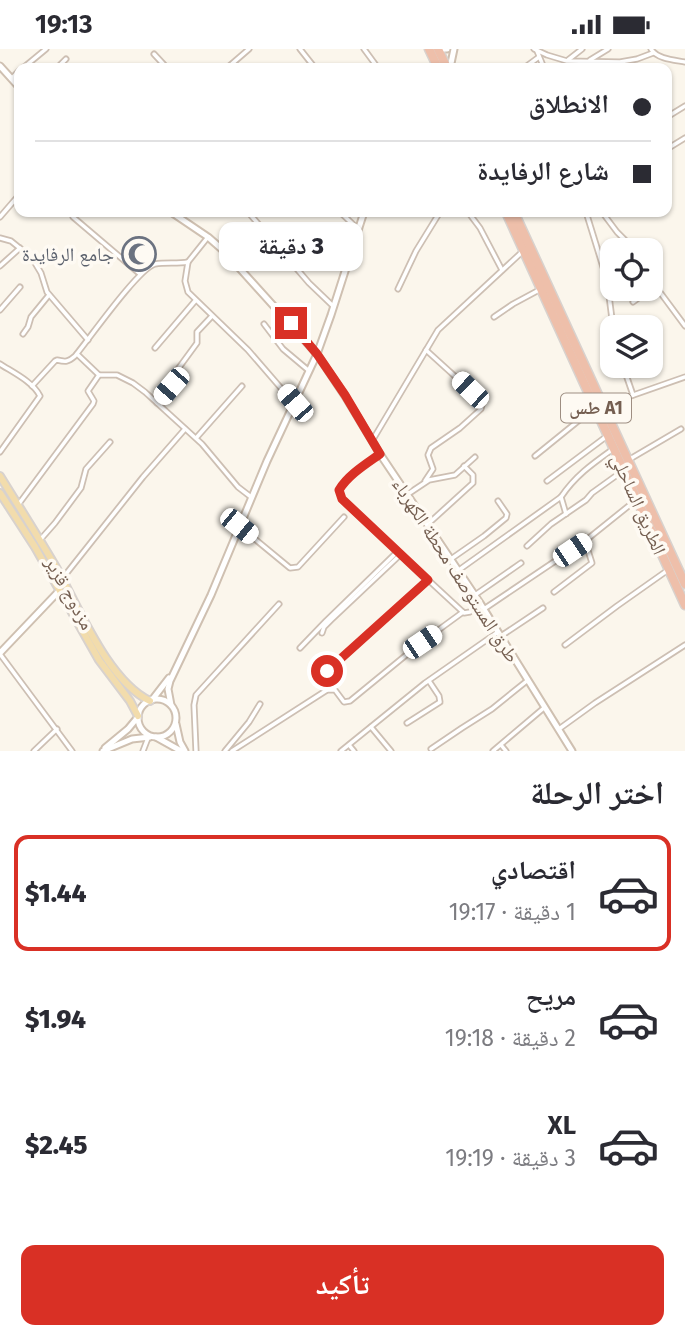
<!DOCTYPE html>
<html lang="ar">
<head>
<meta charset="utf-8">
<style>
  :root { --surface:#fff; --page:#f2f2f3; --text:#2b2b33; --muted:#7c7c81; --line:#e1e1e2; --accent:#d93025 }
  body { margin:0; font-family:"Fira Sans","Noto Naskh Arabic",sans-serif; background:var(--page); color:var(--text); direction:rtl; height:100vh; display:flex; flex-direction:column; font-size:26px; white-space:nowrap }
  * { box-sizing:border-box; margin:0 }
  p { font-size:23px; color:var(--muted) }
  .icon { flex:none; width:38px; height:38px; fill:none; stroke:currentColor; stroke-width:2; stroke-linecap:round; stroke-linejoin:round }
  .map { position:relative; height:702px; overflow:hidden; direction:ltr }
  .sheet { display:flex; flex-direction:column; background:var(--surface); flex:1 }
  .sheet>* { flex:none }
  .guide { position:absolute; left:14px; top:14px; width:658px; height:154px; border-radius:14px; box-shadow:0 2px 5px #0004; direction:rtl; display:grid; align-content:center; height:154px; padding:0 21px; background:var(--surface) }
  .controls { position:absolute; left:600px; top:189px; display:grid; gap:14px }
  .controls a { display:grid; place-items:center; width:63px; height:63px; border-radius:14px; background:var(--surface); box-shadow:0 2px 5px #0004; font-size:35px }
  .end { position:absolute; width:32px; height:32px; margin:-16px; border:9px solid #d93025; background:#fff; box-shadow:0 0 0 4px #fff }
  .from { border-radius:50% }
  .bubble { position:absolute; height:49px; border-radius:14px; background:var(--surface); box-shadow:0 2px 5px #0004; font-size:23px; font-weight:800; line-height:49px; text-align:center; direction:rtl }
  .car { position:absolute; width:21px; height:42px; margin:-21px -10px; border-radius:9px; box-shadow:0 0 5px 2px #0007; background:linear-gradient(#fff 24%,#345 0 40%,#fff 0 76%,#345 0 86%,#fff 0) }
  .guide b { display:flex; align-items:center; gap:24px; height:66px; font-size:26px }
  .guide b+b { border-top:2px solid var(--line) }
  .guide i { width:18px; height:18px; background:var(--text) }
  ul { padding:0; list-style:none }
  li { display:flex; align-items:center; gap:21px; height:116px; margin:0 14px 10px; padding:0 7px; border:4px solid transparent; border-radius:14px }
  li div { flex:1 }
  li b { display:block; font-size:26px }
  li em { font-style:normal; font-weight:800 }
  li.current { border-color:var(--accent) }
  li>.icon { width:63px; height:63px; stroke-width:1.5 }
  h2 { padding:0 21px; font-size:32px; line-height:84px }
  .primary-button { display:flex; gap:14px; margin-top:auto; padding:14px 21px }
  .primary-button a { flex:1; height:80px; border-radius:14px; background:var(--accent); color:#fff; font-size:28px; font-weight:800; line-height:80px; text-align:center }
  .status { display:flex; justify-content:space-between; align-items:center; height:49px; padding:0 35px; background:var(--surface); direction:ltr }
  .status svg { height:19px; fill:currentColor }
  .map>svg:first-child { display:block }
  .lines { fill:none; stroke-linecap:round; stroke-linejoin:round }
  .street-casing { stroke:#cdbfb3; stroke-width:7 }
  .secondary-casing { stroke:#cfc0b1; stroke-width:9 }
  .primary-casing { stroke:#d8d2ce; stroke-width:10 }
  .highway-casing { stroke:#d8d2ce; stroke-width:11 }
  .street { stroke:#fff; stroke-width:3.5 }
  .secondary { stroke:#fff; stroke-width:5 }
  .primary { stroke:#f2dcac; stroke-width:6 }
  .highway { stroke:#eebfaa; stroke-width:8 }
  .route { stroke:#d93025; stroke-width:9 }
  .labels { text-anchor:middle; stroke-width:7; stroke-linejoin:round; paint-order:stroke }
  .shield { fill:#fefaf3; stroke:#9e8e82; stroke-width:2 }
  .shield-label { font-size:18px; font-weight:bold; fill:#755f51 }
  .worship-label { font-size:19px; fill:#5b616d; stroke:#fefaf3; text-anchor:end }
  .street-label { font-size:19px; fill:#755f51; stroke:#fefaf3 }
</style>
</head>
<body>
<div class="status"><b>19:13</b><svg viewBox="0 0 49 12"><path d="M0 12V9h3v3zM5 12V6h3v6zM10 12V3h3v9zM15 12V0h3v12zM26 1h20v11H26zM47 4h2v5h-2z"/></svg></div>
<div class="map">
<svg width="685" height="702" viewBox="0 0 685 702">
  <rect width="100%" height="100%" fill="#fbf6ec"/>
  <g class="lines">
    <g class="street-casing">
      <g id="street">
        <polyline points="300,0 315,19"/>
        <polyline points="364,0 378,19"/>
        <polyline points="534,0 547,6 567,12 620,13 637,10 653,4"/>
        <path d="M651,0C657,10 674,11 685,13"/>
        <polyline points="537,2 544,19"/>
        <polyline points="154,5 167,19"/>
        <polyline points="568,11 582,0"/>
        <polyline points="590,11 608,0"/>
        <polyline points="23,19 46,0"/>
        <polyline points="57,19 66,10"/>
        <polyline points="227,19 249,0"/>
        <polyline points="524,19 539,8"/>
        <polyline points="11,30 19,22"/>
        <polyline points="667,68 685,57"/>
        <polyline points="667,100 685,89"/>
        <polyline points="248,163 309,234 333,257"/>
        <polyline points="340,163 358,180"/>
        <polyline points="468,163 480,179 502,221"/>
        <polyline points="586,163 607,231 613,278"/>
        <polyline points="602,163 617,183 635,201"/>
        <polyline points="0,168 19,146"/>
        <polyline points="73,168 140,225"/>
        <polyline points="0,189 11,192 32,209 41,224 47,243 88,291"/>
        <polyline points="188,213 185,232 188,243 248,301 293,353"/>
        <polyline points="0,217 20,199"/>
        <polyline points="651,231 685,277"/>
        <polyline points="398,240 416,202 440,163"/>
        <polyline points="633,253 655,237"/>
        <polyline points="0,261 20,238"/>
        <polyline points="494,268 513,255 539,241"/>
        <polyline points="264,275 283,300 308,321"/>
        <polyline points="23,285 28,278 31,268 49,246"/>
        <polyline points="155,299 195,252"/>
        <polyline points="77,305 99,326 117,326 133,334 145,343 202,395 238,438 251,448"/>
        <path d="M0,315C14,324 33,333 40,347L0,403"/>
        <polyline points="623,317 633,346"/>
        <polyline points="626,326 644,317"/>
        <path d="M32,337L55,312L57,311C66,313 68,313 75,307C90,289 138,220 155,215C166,213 177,215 188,213L208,188"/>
        <polyline points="157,354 171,337 175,324 197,294 197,283 212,267"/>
        <polyline points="605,356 685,328"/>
        <polyline points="197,388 242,337"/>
        <polyline points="372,392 438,281 522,203"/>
        <path d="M380,405C366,415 348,426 339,441L342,451L464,564L470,563L480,554"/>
        <polyline points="535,407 593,360"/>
        <polyline points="630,410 681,380"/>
        <polyline points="425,432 433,420 428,406 431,399 460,379 481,360 482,356 470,341 426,301"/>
        <polyline points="547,432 607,387"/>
        <polyline points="408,445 429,431 455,426 475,408"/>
        <polyline points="561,448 566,465"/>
        <polyline points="18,456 93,355 94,352 88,342 99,326"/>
        <polyline points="428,475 473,434 473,426 464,417"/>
        <polyline points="239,477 290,519 298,518 344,468"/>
        <polyline points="40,491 55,474 81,439 86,420 110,393"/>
        <polyline points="527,497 551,475 586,451 592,444 624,421"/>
        <polyline points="451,510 484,487 506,469 507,465 498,452"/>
        <path d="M459,521L561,448C575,427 592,415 613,400"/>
        <polyline points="62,530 143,428 185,380"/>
        <polyline points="554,543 592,514 585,492"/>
        <polyline points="475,546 521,514"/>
        <polyline points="484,560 585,492 636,451"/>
        <polyline points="322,584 324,578 331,571 400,506"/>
        <polyline points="501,587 543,559"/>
        <polyline points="565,596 617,557 668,521"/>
        <polyline points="300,599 326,572 397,503"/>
        <polyline points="0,605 72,702"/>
        <polyline points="327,641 322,632 324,625 428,532"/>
        <polyline points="407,674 440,653 439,647 429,632"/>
        <polyline points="371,678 391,702"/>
        <polyline points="559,680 595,654 685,596"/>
        <polyline points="349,696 354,702"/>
        <polyline points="501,696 506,702"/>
        <polyline points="431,700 462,679 492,660 528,631"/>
        <polyline points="34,702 57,680"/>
        <polyline points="143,702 148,689"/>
        <polyline points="196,702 194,656 196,646 279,555"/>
        <polyline points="225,702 249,673 260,655"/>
        <polyline points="232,702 327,641 335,641 344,653 350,652 422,593 463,563"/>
        <polyline points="341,702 425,634 498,583"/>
        <polyline points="493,702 545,658"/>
      </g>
    </g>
    <g class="secondary-casing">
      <g id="secondary">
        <polyline points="443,0 447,0"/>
        <polyline points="0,17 19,38"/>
        <polyline points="450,19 454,0"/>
        <polyline points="171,163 208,188 224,202 317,305 345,347 380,405 480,554 572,702"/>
        <polyline points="0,604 59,542"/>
        <circle cx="157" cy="669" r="19"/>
        <polyline points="152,651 169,629"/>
        <polyline points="171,656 168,640 170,632 211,546 267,412 317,305 331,266 364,163"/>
        <polyline points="176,675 180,693 185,702"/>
        <polyline points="156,688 181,702"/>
        <polyline points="105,699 128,680 138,668"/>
        <polyline points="103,702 132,690 150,688"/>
      </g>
    </g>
    <g class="primary-casing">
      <g id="primary">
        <path d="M0,427C19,458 39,489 57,520C79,559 108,632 150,652"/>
        <polyline points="0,444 35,498 99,611 130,652 138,667"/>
      </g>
    </g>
    <g class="highway-casing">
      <g id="highway">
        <polyline points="429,0 438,19"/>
        <polyline points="438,0 447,19"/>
        <polyline points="506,163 685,556"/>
        <polyline points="514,163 685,535"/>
      </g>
    </g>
    <use href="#street" class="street"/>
    <use href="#secondary" class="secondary"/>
    <use href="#primary" class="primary"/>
    <use href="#highway" class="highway"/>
  </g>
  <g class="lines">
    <path class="route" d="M291,274L317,305L345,346L380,405C366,415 348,426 339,441L342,450L428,531L327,622"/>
  </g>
  <defs>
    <g id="mosque-ring" transform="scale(1.75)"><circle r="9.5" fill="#fefaf3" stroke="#6b7280" stroke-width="1.5"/><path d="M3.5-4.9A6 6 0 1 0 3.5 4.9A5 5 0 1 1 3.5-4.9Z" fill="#6b7280"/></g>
  </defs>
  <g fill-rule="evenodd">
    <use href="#mosque-ring" x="139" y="205"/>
  </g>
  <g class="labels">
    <rect class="shield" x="561" y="344.5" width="70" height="29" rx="5"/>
    <g class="shield-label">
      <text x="596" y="365">طس A1</text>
    </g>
    <g class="worship-label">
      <text x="114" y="212">جامع الرفايدة</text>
    </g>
    <g class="street-label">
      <text transform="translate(639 455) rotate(66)" y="7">الطريق الساحلي</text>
      <text transform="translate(456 521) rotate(57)" y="7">طرق المستوصف محطة الكهرباء</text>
      <text transform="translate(70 544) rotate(61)" y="7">مزدوج قزير</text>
    </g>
  </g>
</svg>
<div class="controls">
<a><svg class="icon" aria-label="locate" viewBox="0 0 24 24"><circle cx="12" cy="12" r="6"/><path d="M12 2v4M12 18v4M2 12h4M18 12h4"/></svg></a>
<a><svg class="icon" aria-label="layers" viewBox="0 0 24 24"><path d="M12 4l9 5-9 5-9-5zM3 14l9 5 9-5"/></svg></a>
</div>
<i class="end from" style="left:327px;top:622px"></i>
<i class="end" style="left:291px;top:274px"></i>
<div class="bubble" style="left:219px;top:173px;width:144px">3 دقيقة</div>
<i class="car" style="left:171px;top:337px;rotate:221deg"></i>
<i class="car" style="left:470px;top:341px;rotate:314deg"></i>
<i class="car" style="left:295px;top:354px;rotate:319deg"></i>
<i class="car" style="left:239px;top:477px;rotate:129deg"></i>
<i class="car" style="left:572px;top:501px;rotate:56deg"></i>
<i class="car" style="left:422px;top:593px;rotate:56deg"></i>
<div class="guide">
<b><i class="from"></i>الانطلاق</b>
<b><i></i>شارع الرفايدة</b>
</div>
</div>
<section class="sheet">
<h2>اختر الرحلة</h2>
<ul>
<li class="current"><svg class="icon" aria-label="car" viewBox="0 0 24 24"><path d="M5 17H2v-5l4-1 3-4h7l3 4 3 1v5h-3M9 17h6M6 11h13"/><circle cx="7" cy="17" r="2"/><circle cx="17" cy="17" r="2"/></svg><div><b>اقتصادي</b><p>1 دقيقة · 19:17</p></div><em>$1.44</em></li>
<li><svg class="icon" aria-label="car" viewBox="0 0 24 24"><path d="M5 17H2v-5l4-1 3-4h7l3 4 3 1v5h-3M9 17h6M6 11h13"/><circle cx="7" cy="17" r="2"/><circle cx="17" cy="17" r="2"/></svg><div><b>مريح</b><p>2 دقيقة · 19:18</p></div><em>$1.94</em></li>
<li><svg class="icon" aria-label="car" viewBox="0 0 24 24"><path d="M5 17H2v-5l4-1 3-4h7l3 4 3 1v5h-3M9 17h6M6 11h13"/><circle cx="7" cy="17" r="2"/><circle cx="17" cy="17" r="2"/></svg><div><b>XL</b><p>3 دقيقة · 19:19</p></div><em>$2.45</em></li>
</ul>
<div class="primary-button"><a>تأكيد</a></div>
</section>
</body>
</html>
